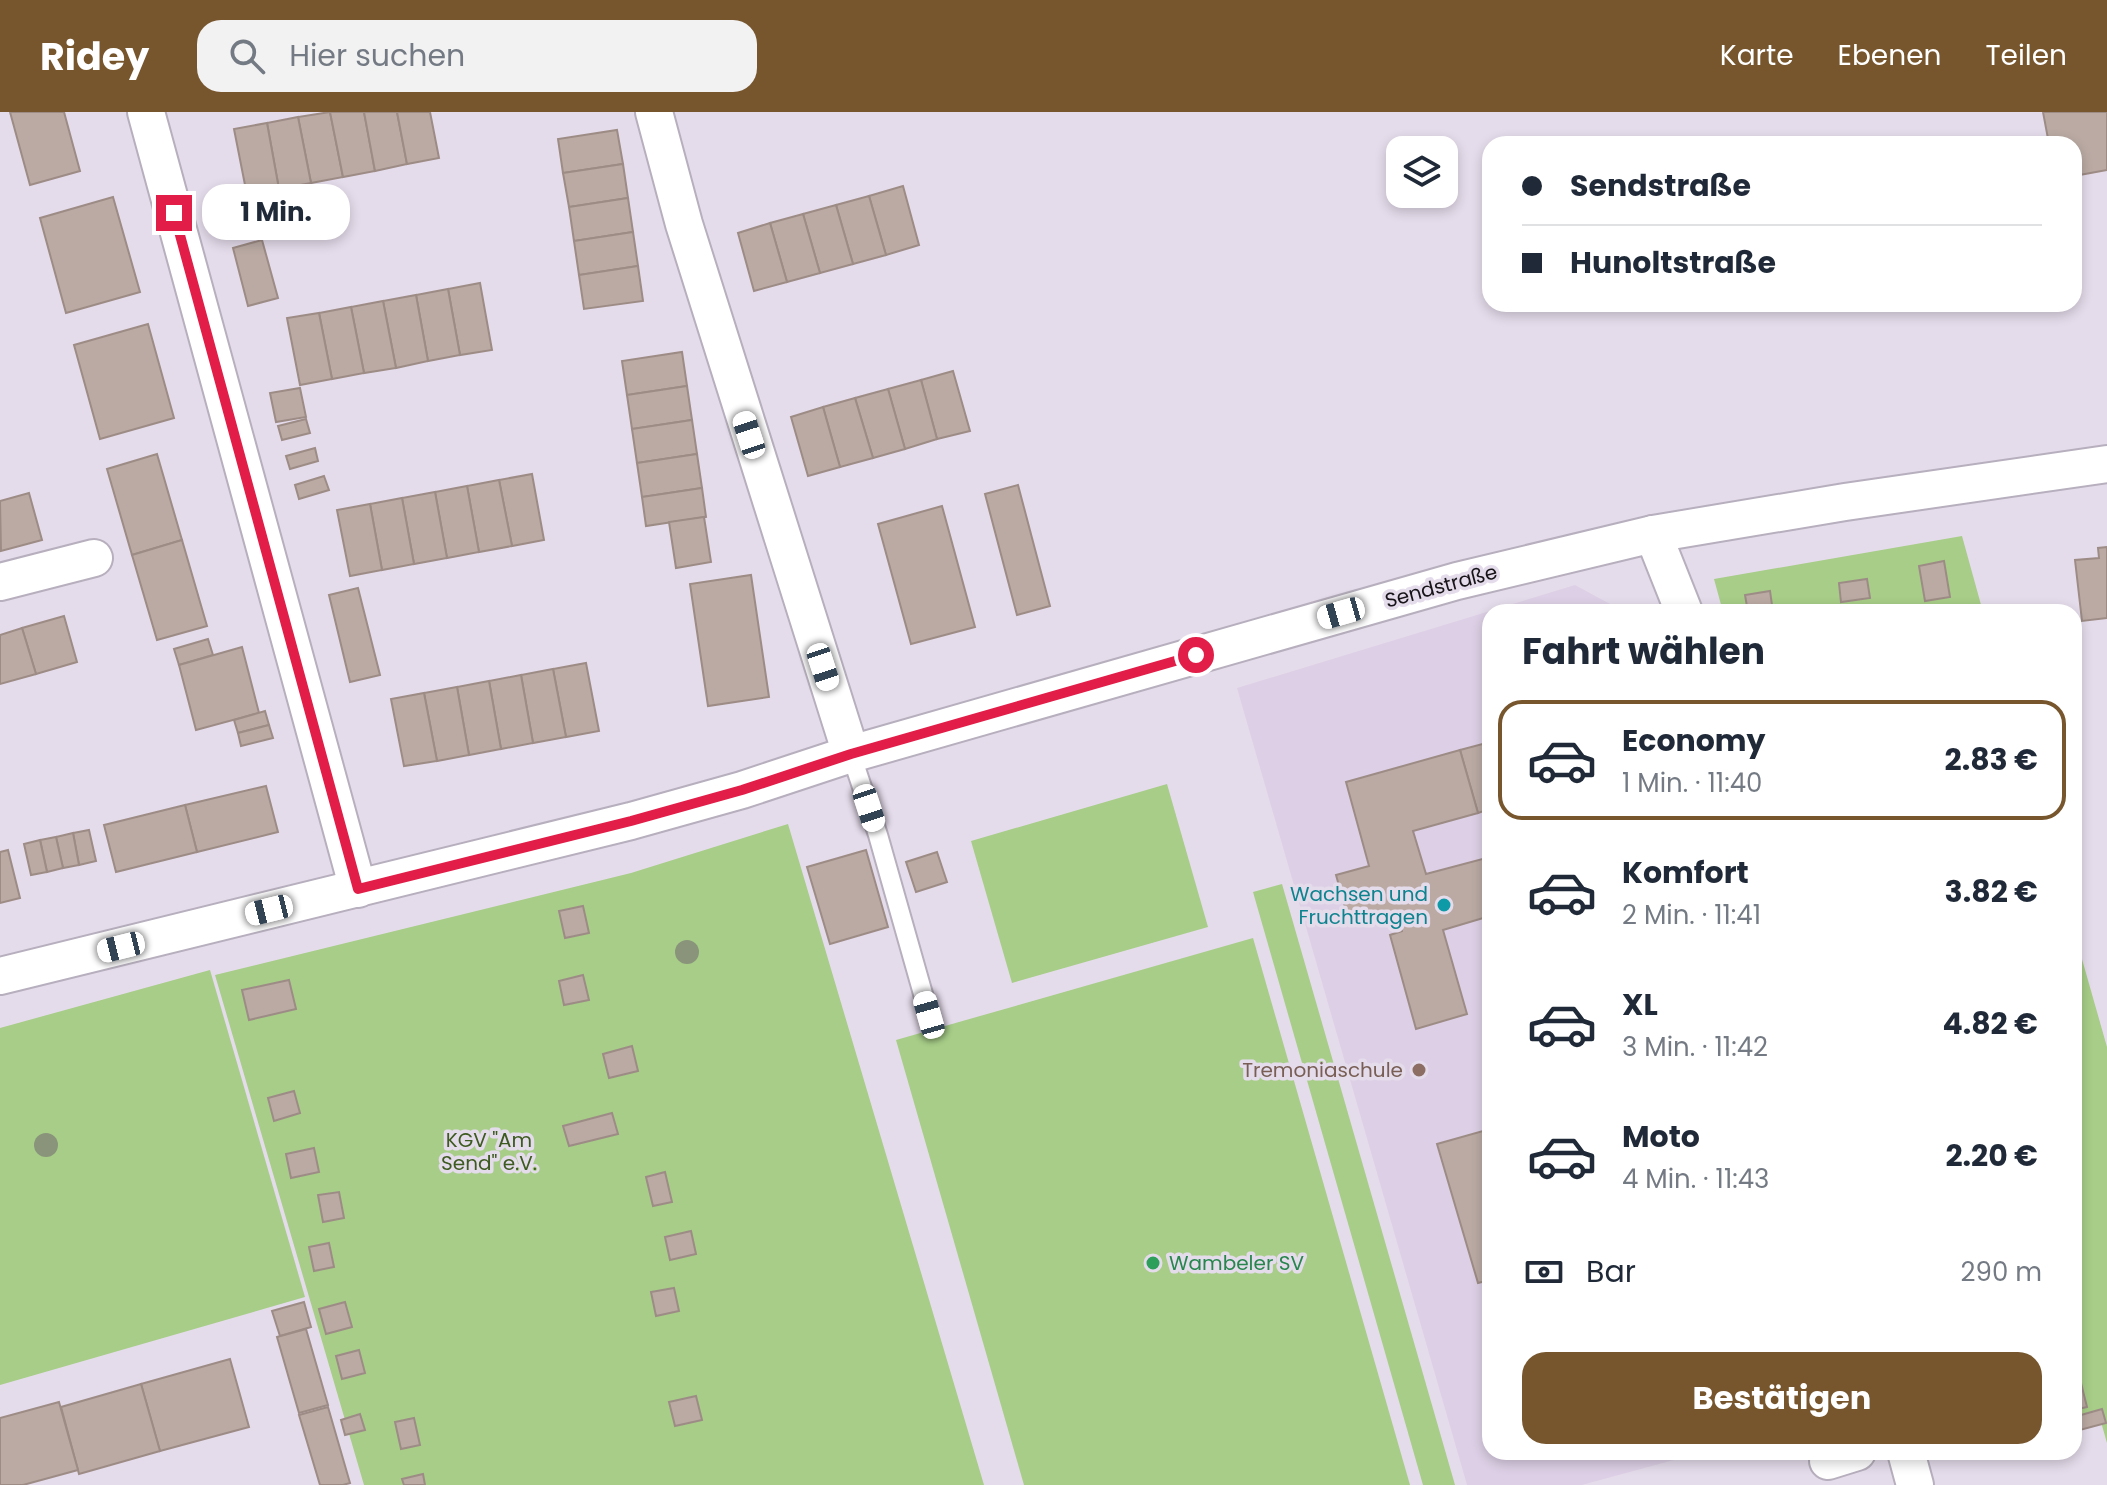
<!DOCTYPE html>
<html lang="de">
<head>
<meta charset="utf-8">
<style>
  :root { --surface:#fff; --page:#f2f2f3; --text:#1f2937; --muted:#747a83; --line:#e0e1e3; --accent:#77562d }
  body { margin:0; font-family:Poppins,sans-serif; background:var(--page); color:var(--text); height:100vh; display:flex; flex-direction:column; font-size:30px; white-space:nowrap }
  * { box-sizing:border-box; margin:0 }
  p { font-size:26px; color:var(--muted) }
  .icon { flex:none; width:44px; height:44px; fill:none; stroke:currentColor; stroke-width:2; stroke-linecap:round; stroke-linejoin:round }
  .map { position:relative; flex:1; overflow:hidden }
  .side { position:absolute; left:1482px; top:492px; width:600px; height:856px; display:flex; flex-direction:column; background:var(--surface); border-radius:24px; box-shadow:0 4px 12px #0003 }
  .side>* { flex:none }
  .top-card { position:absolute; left:1482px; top:24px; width:600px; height:176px; border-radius:24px; box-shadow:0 4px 12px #0003; display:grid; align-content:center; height:176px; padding:0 40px; background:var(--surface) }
  .controls { position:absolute; left:1386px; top:24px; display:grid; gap:16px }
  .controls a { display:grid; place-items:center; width:72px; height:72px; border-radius:16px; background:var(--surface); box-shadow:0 4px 12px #0003; font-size:40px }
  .end { position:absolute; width:36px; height:36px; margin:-18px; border:10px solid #e11d48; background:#fff; box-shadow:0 0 0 4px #fff }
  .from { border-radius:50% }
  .bubble { position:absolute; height:56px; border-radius:24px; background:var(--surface); box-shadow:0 4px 12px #0003; font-size:26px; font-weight:700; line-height:56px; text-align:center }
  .car { position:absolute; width:24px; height:48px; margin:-24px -12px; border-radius:10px; box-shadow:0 0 6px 2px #0007; background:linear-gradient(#fff 24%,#345 0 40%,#fff 0 76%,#345 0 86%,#fff 0) }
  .top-card b { display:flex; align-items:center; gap:28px; height:76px; font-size:30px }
  .top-card b+b { border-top:2px solid var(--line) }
  .top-card i { width:20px; height:20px; background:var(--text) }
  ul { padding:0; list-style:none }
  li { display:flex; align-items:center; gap:24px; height:120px; margin:0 16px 12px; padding:0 24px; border:4px solid transparent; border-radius:24px }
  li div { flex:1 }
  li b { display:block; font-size:30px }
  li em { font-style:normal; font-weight:700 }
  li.current { border-color:var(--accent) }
  li>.icon { width:72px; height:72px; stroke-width:1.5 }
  h2 { padding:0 40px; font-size:36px; line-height:96px }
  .pay { display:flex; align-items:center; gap:20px; height:88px; padding:0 40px; font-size:30px }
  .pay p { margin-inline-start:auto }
  .primary-button { display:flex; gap:16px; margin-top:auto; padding:16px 40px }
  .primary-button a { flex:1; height:92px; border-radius:24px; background:var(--accent); color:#fff; font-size:32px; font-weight:700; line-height:92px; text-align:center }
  header { display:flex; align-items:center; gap:48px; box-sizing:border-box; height:112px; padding:0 40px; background:var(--accent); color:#fff }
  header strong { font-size:38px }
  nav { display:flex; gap:44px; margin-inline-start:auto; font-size:28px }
  .search { width:560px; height:72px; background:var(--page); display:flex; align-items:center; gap:20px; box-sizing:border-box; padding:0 28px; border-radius:24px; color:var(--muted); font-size:30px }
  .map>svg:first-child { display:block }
  .built { fill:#ddd0e6 }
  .green { fill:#a7cd88 }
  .building { fill:#bbaaa4; stroke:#9d8c86; stroke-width:2 }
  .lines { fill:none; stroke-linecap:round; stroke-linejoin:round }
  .lane-casing { stroke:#b7afbd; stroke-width:22 }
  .street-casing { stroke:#b7afbd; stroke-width:40 }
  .lane { stroke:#fff; stroke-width:18 }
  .street { stroke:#fff; stroke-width:36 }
  .tree { fill:#89947b }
  .route { stroke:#e11d48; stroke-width:10 }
  .culture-dot { fill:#0f9aa8; stroke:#e5dceb; stroke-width:3 }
  .education-dot { fill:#8d6e63; stroke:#e5dceb; stroke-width:3 }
  .leisure-dot { fill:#2e9e5b; stroke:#e5dceb; stroke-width:3 }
  .labels { text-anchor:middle; stroke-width:7; stroke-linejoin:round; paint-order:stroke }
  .street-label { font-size:20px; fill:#171419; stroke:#e5dceb }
  .culture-label { font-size:20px; fill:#0d838f; stroke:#e5dceb; text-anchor:end }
  .education-label { font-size:20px; fill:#785e54; stroke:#e5dceb; text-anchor:end }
  .park-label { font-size:20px; fill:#3d5a20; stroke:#e5dceb }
  .leisure-label { font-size:20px; fill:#27864d; stroke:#e5dceb; text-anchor:start }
</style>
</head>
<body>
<header>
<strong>Ridey</strong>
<div class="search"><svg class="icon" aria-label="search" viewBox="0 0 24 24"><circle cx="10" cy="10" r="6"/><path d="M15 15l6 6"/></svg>Hier suchen</div>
<nav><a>Karte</a><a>Ebenen</a><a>Teilen</a></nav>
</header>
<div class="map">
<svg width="2107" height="1373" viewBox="0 0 2107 1373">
  <rect width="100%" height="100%" fill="#e5dceb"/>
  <polygon class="built" points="1575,473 1625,500 1490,500 1490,1340 1703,1340 1582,1373 1467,1373 1237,576"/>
  <g class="green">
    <polygon points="1962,424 1983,500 1723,500 1714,467"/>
    <polygon points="1167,672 1208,815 1012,871 971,729"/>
    <polygon points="788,712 984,1373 364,1373 215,863 631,761"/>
    <polygon points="1282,772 1455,1373 1423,1373 1253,780"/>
    <polygon points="2074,819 2107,935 2107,1331 2101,1310 2074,1313"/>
    <polygon points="1253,826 1410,1373 1024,1373 896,928"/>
    <polygon points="210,858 305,1185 0,1273 0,916"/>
  </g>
  <g class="building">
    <polygon points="10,0 64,0 80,59 30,73"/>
    <polygon points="330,0 343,65 311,71 298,5"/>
    <polygon points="330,0 364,0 375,59 343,65"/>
    <polygon points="364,0 397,0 407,52 375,59"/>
    <polygon points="397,0 430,0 439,46 407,52"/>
    <polygon points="2043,0 2107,0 2107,58 2074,64 2074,32 2049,32"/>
    <polygon points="298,5 311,71 279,77 267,11"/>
    <polygon points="267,11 279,77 247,83 234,17"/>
    <polygon points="617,18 623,52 563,61 558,27"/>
    <polygon points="623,52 628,86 569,95 563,61"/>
    <polygon points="903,74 919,133 886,143 869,84"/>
    <polygon points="869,84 886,143 853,152 836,93"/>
    <polygon points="113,85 140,180 66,201 40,106"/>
    <polygon points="628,86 633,120 574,129 569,95"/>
    <polygon points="836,93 853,152 820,161 803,102"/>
    <polygon points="803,102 820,161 787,170 770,111"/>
    <polygon points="770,111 787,170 754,179 738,121"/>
    <polygon points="633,120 638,154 579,163 574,129"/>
    <polygon points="262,128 278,186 248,194 233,136"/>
    <polygon points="638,154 643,189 584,197 579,163"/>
    <polygon points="480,171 492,238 460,243 448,177"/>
    <polygon points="448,177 460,243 428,249 416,183"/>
    <polygon points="416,183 428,249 396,256 383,189"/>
    <polygon points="383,189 396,256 364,261 351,195"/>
    <polygon points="351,195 364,261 332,267 319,201"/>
    <polygon points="319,201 332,267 300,273 287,206"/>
    <polygon points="148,212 174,306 100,327 74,233"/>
    <polygon points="682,240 687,274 627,283 622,249"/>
    <polygon points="953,259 970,319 937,327 921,268"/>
    <polygon points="921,268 937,327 905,337 888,277"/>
    <polygon points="687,274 692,308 632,317 627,283"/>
    <polygon points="300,276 306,305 276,310 270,281"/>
    <polygon points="888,277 905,337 873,346 855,286"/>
    <polygon points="855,286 873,346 840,355 823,295"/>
    <polygon points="823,295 840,355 808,364 791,305"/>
    <polygon points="306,307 310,321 282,328 278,314"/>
    <polygon points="692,308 697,342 637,351 632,317"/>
    <polygon points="315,336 318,349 290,357 286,344"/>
    <polygon points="157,342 182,428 132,443 107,357"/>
    <polygon points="697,342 702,376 642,385 637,351"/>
    <polygon points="532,362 544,428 512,434 499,368"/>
    <polygon points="324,364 329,378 299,387 295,373"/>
    <polygon points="499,368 512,434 479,440 467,374"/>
    <polygon points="1018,373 1050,494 1017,503 985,382"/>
    <polygon points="467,374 479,440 447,446 435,380"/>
    <polygon points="702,376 706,405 646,414 642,385"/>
    <polygon points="435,380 447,446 414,452 402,386"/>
    <polygon points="29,381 42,428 1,439 0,389"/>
    <polygon points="402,386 414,452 382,458 370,392"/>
    <polygon points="370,392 382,458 350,464 337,398"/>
    <polygon points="942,394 975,515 911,532 878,412"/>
    <polygon points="704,405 711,450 676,456 669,410"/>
    <polygon points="182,428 207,514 157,528 132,443"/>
    <polygon points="2107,435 2107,506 2082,509 2075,448 2099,446 2098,436"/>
    <polygon points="1944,449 1950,485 1925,489 1919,454"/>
    <polygon points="751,463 769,585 708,594 690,472"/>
    <polygon points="1867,467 1870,486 1841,490 1839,471"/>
    <polygon points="358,476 380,563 350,570 329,483"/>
    <polygon points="1770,479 1773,500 1748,500 1745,483"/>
    <polygon points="64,504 77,550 36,562 22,516"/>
    <polygon points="22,516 36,562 0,572 0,523"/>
    <polygon points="208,527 213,543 179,553 174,537"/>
    <polygon points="242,535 259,601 196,618 179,553"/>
    <polygon points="586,551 599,619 566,625 553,557"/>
    <polygon points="553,557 566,625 533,631 521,563"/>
    <polygon points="521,563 533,631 501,637 489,569"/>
    <polygon points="489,569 501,637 469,643 457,575"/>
    <polygon points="457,575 469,643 437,649 424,581"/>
    <polygon points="424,581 437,649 404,654 391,587"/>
    <polygon points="265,599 269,613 238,621 234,608"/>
    <polygon points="269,613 273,626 241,634 238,621"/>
    <polygon points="1490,630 1490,697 1478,701 1460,638"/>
    <polygon points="1460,638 1478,701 1413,719 1426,762 1490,745 1490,804 1443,818 1467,902 1416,917 1390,823 1402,819 1397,800 1350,813 1336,763 1369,754 1346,670"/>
    <polygon points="266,674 278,720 197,740 185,693"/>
    <polygon points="185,693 197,740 116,760 104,713"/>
    <polygon points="89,718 96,749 79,753 73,721"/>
    <polygon points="73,721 79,753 63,756 56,725"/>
    <polygon points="56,725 63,756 47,760 40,728"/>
    <polygon points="40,728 47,760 31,763 24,732"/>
    <polygon points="8,738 20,786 0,791 0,740"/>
    <polygon points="866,738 888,815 830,832 807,755"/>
    <polygon points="937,740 947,770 916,780 906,750"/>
    <polygon points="583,794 589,821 565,826 559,799"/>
    <polygon points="583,863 589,888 564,893 559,869"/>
    <polygon points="289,868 296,897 249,908 242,878"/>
    <polygon points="632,934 638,959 609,966 603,942"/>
    <polygon points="294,979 300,1001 274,1009 268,986"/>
    <polygon points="612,1001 618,1022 569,1034 563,1014"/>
    <polygon points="1490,1017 1490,1168 1478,1171 1437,1032"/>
    <polygon points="314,1036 319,1060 291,1066 286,1042"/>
    <polygon points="665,1060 672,1090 653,1094 646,1065"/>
    <polygon points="339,1080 344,1106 323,1110 318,1083"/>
    <polygon points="691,1119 696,1142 670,1148 665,1125"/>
    <polygon points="329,1131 334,1155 314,1159 309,1135"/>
    <polygon points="674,1176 679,1199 656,1204 651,1180"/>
    <polygon points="304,1190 311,1215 280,1224 272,1199"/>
    <polygon points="345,1190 352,1215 326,1222 319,1197"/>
    <polygon points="306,1217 328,1293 299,1301 277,1225"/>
    <polygon points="359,1238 365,1261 342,1267 336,1244"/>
    <polygon points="230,1247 249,1315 160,1339 141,1272"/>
    <polygon points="2081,1271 2087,1295 2074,1298 2074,1272"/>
    <polygon points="141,1272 160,1339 79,1362 61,1295"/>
    <polygon points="696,1284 702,1308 675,1314 669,1290"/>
    <polygon points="59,1290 78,1358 23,1373 0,1373 0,1306"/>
    <polygon points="328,1295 350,1371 343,1373 320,1373 299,1303"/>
    <polygon points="2102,1297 2106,1311 2076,1319 2074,1305"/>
    <polygon points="360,1302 365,1318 345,1323 341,1308"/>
    <polygon points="414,1306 420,1333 401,1337 395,1310"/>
    <polygon points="423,1362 425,1373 404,1373 402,1367"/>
  </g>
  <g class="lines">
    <g class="lane-casing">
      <polyline id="lane" points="851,642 878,723 929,903"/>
    </g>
    <g class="street-casing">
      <g id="street">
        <polyline points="146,0 358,777"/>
        <polyline points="654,0 684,112 851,642"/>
        <polyline points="1653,422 1684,500"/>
        <polyline points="0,470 94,446"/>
        <polyline points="0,864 631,709 742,678 851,642 1457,469 1653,422 1845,390 2107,352"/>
        <polyline points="1906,1340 1915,1373"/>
        <polyline points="1828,1349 1857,1340"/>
      </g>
    </g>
    <use href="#lane" class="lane"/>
    <use href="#street" class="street"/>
  </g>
  <g class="tree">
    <circle cx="687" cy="840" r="12"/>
    <circle cx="46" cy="1033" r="12"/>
  </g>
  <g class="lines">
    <polyline class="route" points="174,101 358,777 631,709 742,678 851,642 1196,543"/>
  </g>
  <circle class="culture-dot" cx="1444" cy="793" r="8"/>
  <circle class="education-dot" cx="1419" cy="958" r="8"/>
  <circle class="leisure-dot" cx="1153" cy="1151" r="8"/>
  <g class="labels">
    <g class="street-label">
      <text transform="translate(1441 474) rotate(-15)" y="7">Sendstraße</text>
    </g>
    <g class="culture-label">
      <text x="1428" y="789">Wachsen und<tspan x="1428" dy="23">Fruchttragen</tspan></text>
    </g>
    <g class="education-label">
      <text x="1403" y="965">Tremoniaschule</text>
    </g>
    <g class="park-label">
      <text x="489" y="1035">KGV "Am<tspan x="489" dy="23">Send" e.V.</tspan></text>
    </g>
    <g class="leisure-label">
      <text x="1169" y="1158">Wambeler SV</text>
    </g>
  </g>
</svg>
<div class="controls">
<a><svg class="icon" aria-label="layers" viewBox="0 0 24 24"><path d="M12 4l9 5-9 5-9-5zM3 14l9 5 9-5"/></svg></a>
</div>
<i class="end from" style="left:1196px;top:543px"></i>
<i class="end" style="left:174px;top:101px"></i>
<div class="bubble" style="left:202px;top:72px;width:148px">1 Min.</div>
<i class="car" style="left:749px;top:323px;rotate:342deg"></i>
<i class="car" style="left:1341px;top:501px;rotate:254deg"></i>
<i class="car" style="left:823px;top:555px;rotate:162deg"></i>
<i class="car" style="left:869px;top:696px;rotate:162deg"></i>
<i class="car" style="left:269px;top:798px;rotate:256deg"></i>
<i class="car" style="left:121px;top:835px;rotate:256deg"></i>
<i class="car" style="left:929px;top:903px;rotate:344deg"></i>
<div class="top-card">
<b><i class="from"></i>Sendstraße</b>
<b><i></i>Hunoltstraße</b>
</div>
<section class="side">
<h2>Fahrt wählen</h2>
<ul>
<li class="current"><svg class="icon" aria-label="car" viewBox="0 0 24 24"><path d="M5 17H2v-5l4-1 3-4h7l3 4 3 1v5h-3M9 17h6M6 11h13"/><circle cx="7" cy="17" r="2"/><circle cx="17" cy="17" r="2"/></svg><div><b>Economy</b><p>1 Min. · 11:40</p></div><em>2.83 €</em></li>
<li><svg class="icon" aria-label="car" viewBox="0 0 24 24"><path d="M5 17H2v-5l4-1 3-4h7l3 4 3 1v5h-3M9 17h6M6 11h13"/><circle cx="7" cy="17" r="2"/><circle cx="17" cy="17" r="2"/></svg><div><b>Komfort</b><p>2 Min. · 11:41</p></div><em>3.82 €</em></li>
<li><svg class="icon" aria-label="car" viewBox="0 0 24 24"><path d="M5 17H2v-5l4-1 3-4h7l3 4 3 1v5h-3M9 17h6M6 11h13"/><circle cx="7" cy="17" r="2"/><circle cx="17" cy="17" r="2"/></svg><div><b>XL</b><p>3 Min. · 11:42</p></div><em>4.82 €</em></li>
<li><svg class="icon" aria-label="car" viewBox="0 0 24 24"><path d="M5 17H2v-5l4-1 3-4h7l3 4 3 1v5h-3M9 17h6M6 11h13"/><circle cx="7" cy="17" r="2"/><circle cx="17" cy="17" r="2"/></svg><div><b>Moto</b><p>4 Min. · 11:43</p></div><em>2.20 €</em></li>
</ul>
<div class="pay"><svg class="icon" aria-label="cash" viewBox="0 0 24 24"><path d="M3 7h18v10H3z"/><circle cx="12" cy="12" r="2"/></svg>Bar<p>290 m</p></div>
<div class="primary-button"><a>Bestätigen</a></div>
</section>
</div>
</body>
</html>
